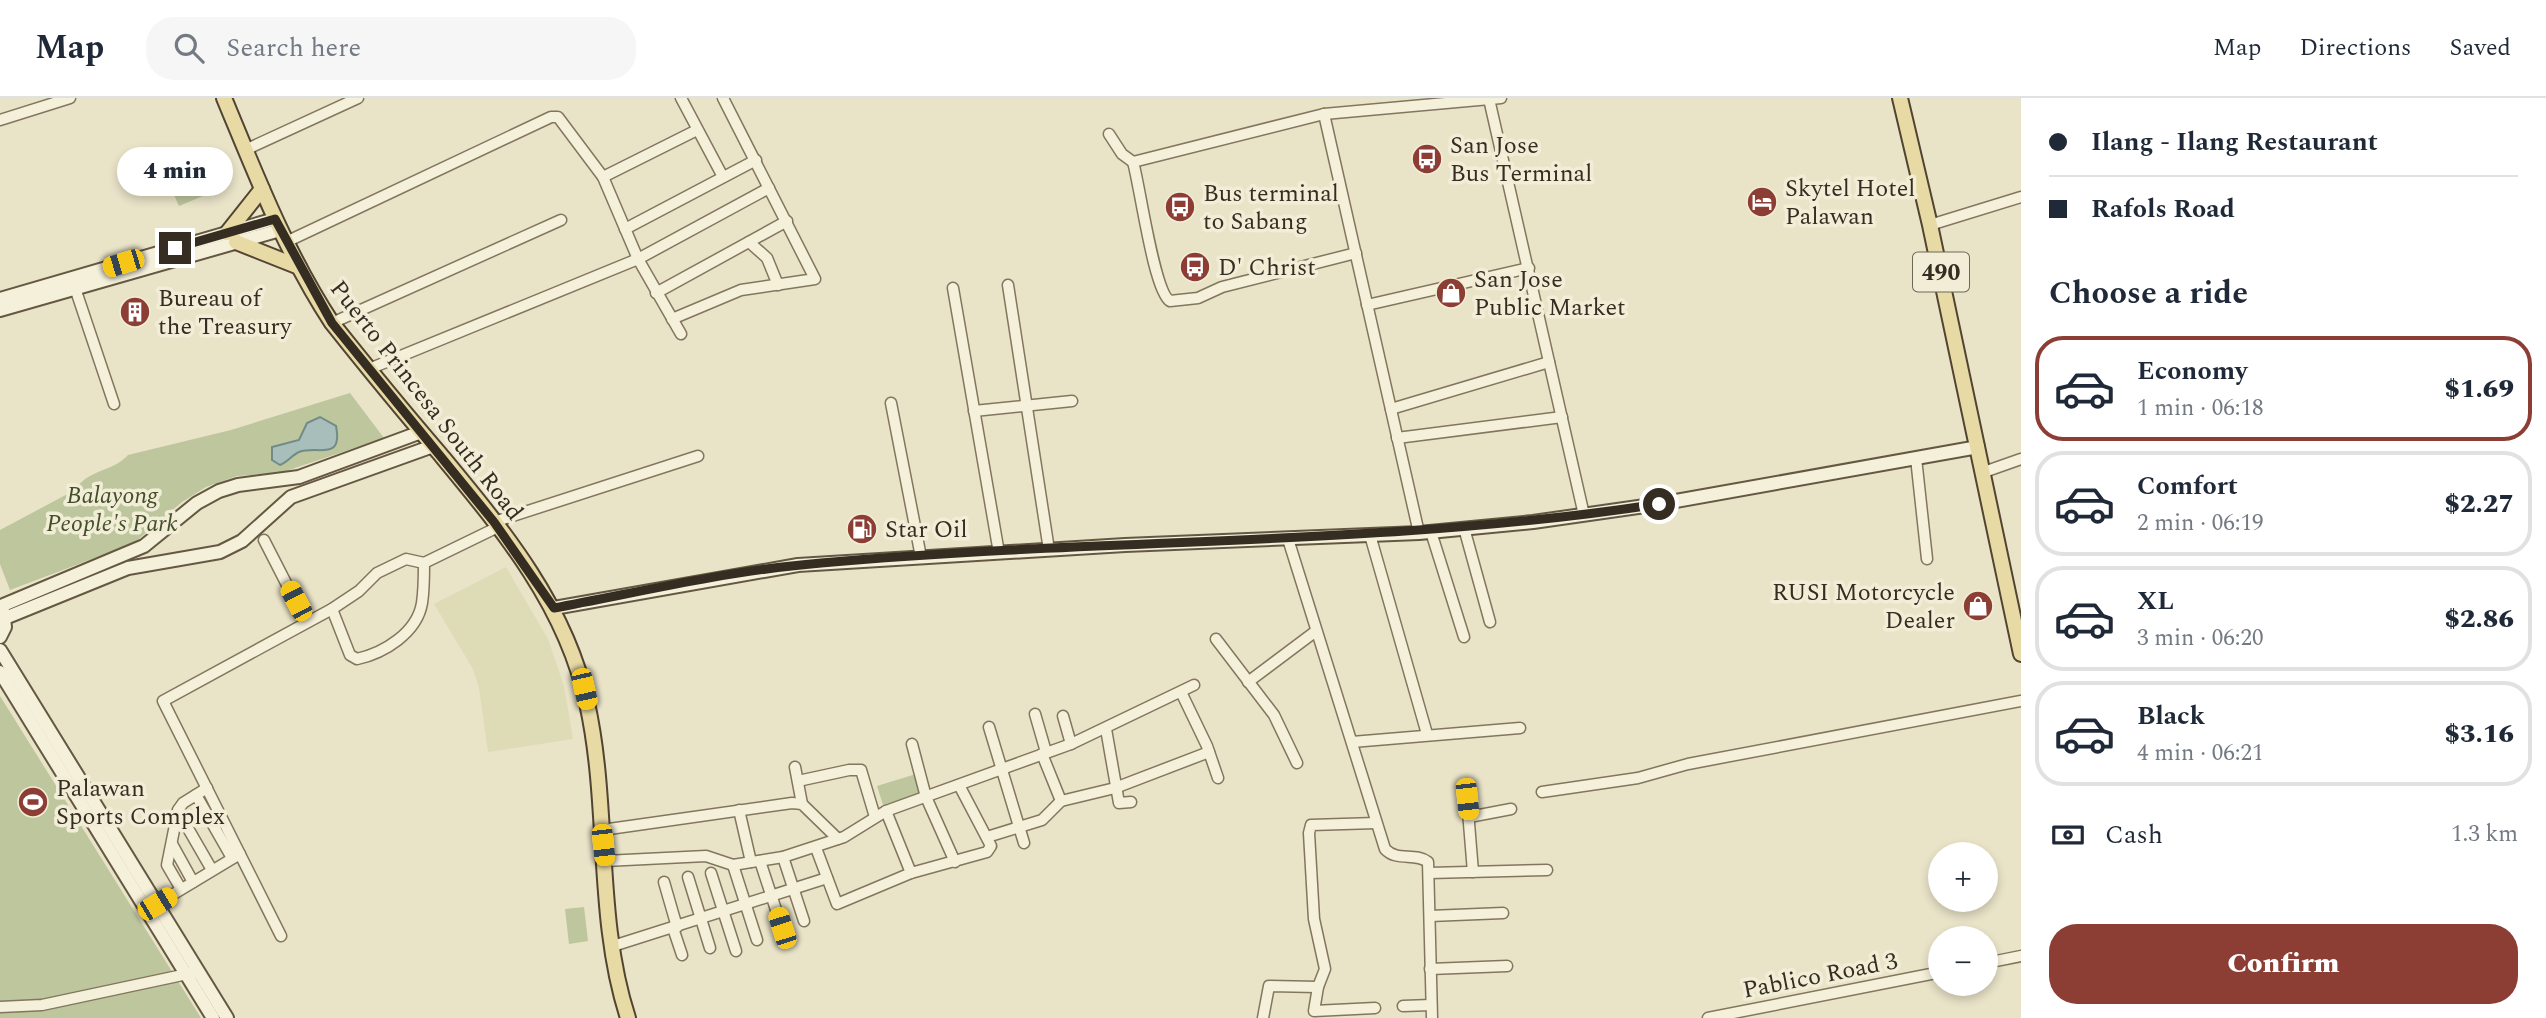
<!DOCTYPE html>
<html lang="en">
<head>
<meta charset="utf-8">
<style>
  :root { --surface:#fff; --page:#f6f6f7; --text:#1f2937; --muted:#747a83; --line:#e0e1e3; --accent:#8c3e35 }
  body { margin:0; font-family:Spectral,serif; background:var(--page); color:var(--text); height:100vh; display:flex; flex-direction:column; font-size:26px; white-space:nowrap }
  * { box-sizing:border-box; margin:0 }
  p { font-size:23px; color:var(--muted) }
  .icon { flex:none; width:38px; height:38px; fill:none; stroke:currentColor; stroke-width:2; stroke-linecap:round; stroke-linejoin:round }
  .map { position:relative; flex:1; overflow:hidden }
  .sheet { display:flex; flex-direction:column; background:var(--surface); width:525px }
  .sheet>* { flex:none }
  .hud { display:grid; align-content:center; height:154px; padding:0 28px; background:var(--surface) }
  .controls { position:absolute; left:1928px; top:744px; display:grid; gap:14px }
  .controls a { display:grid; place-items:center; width:70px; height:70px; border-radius:50%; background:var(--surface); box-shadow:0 4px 10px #0003; font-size:35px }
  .end { position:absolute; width:32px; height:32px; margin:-16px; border:9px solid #352d21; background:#fff; box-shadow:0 0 0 4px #fff }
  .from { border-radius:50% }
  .bubble { position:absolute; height:49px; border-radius:24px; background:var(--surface); box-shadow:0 4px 10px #0003; font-size:23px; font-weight:800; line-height:49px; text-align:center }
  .car { position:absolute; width:21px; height:42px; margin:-21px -10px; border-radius:9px; box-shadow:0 0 5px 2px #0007; background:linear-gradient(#f5c518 24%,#345 0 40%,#f5c518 0 76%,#345 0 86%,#f5c518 0) }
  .hud b { display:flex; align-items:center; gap:24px; height:66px; font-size:26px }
  .hud b+b { border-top:2px solid var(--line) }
  .hud i { width:18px; height:18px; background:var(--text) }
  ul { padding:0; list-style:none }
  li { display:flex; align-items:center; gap:21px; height:105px; margin:0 14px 10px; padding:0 14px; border:4px solid var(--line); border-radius:28px }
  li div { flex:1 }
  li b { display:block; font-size:26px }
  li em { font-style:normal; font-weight:800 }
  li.current { border-color:var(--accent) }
  li>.icon { width:63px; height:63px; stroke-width:1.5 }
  h2 { padding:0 28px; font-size:32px; line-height:84px }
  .pay { display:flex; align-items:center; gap:18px; height:77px; padding:0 28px; font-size:26px }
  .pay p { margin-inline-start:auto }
  .button { display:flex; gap:14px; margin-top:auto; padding:14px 28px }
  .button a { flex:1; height:80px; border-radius:28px; background:var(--accent); color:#fff; font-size:28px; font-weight:800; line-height:80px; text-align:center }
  header { display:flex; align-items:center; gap:42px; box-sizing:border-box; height:98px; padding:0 35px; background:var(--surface); border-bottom:2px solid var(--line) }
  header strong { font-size:33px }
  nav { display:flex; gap:38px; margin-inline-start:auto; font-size:24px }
  .search { width:490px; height:63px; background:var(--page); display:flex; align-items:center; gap:18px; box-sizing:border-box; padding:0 24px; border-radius:28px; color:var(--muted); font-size:26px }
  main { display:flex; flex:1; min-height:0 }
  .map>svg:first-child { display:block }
  .farmland { fill:#dedcb6 }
  .green { fill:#bdc69d }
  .water { fill:#a8beba; stroke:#708b88; stroke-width:2 }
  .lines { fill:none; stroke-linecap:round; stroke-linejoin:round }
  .street-casing { stroke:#83765f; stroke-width:13 }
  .secondary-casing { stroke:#655842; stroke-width:16 }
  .primary-casing { stroke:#524432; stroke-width:18 }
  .street { stroke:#f5f0da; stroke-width:10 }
  .secondary { stroke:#f5f0da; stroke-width:12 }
  .primary { stroke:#e8daa4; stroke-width:14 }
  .route { stroke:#352d21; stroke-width:9 }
  .labels { text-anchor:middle; stroke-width:7; stroke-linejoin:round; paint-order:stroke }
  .shield { fill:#f2edd6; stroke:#6e6757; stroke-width:2 }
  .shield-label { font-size:23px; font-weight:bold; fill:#352d21 }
  .poi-label { font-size:24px; fill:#352d21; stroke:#f2edd6; text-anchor:start }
  .street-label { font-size:24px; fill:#352d21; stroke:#f2edd6 }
  .park-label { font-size:24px; font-style:italic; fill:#424f2a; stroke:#f2edd6 }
</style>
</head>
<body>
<header>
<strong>Map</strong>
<div class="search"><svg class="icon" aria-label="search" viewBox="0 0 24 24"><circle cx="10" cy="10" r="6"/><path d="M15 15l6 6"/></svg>Search here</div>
<nav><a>Map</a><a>Directions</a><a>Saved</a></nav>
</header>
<main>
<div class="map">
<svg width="2021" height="920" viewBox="0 0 2021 920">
  <rect width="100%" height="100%" fill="#e9e3c8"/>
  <polygon class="farmland" points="506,469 548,541 564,588 573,641 488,654 479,590 473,571 434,506"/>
  <g class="green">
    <polygon points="207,73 215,93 179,108 170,88"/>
    <path d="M350,295L384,340L280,375L237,378L206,389L182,404L134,445L10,492L0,466V432L75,392C88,371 113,374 128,357L231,332Z"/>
    <polygon points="0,598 201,920 0,920"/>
    <polygon points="916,676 922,695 883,707 877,688"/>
    <polygon points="584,809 588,843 569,846 565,811"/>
  </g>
  <path class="water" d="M320,319L336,328C343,364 317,347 299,354C292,357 288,364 280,367L272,362V349L299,342L307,325Z"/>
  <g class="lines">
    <g class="street-casing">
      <g id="street">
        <polyline points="681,0 723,79"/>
        <polyline points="1489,1 1584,417"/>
        <polyline points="1324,16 1419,435"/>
        <polyline points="0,22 70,0"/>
        <polyline points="1109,36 1122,56 1133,64"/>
        <polyline points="245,52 358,0"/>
        <polyline points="603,79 697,32"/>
        <polyline points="1930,127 2021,99"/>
        <polyline points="625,131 756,62"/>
        <polyline points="286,144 551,19 558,19 603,79 638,161 681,236"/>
        <polyline points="749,144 767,160 778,187"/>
        <path d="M1356,155L1222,189L1198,200L1170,203C1154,194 1140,88 1133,64L1324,16L1501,0"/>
        <polyline points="73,184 114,306"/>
        <polyline points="1008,187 1049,452"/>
        <polyline points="953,190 999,455"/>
        <polyline points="656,195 787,123"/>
        <polyline points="1367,207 1529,170"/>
        <polyline points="672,221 741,192 815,181 723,0"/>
        <polyline points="332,225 561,122"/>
        <polyline points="369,271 638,161 769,90"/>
        <polyline points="891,305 921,459"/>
        <polyline points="1391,311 1549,264"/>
        <polyline points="974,313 1072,303"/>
        <polyline points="1397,340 1562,319"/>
        <polyline points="1916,360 1927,461"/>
        <polyline points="1984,374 2021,361"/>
        <polyline points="494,424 698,358"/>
        <polyline points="1464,430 1490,524"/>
        <polyline points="1431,434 1464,539"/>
        <polyline points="1370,437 1427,636"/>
        <path d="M1288,441L1385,751C1397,764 1415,754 1428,764L1432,920"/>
        <polyline points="264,442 306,524"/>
        <path d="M332,511L350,557L357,561C384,555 417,535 422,505C424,492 424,478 424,465L498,429"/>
        <polyline points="1216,541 1274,617 1297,665"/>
        <polyline points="1248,584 1316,533"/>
        <polyline points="1181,594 1207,648 1218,680"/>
        <polyline points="1035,616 1046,654"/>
        <polyline points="1063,618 1071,646"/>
        <polyline points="989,629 1024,745"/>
        <polyline points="1106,631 1119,705 1131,704"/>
        <polyline points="1352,644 1520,630"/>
        <polyline points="912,646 926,699 955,764"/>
        <polyline points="1042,656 1061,703"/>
        <polyline points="795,669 802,706"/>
        <polyline points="798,683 849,672 861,672 875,719"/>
        <polyline points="1542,694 1638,680 1688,666 2021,603"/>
        <polyline points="196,697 232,760"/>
        <polyline points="1467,701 1473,774"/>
        <polyline points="739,712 751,764"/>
        <polyline points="178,713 212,772"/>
        <polyline points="886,713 911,775"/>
        <polyline points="1469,719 1511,711"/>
        <polyline points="602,732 792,705 802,706 838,741"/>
        <polyline points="987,739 1042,722 1061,703 1115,690 1209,654"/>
        <polyline points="172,746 193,784"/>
        <polyline points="816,750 837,806 911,775 987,754 991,748 959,687"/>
        <polyline points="783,759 804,823"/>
        <polyline points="605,763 706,758 733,767 783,759 844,739 886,713 1071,646 1194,587"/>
        <polyline points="760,763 782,830"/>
        <polyline points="733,767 757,842"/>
        <polyline points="711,775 736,853"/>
        <polyline points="1429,775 1547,772"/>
        <polyline points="688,779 710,850"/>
        <polyline points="664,784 677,829"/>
        <polyline points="181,791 167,767 178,712 183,705 207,690"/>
        <polyline points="157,806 240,756"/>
        <polyline points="1430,818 1503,815"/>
        <polyline points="673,830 682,857"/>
        <polyline points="281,838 163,603 332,511 359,493 377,475 406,461 424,465"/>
        <polyline points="613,848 827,780"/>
        <polyline points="1986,865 2021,858"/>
        <polyline points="1430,871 1507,868"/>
        <polyline points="1403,908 1431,907"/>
        <polyline points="0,909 42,907 192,875"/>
        <polyline points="1375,910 1314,913 1318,889 1325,871 1314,821 1309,735 1311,727 1376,725"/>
        <polyline points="1263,920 1269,888 1318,889"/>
        <polyline points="1708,920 1941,874"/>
      </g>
    </g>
    <g class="secondary-casing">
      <g id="secondary">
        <polyline points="0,201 275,121"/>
        <polyline points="0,212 280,132"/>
        <polyline points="1,508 144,448 197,405 219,393 238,387 299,379 421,334"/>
        <polyline points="554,510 798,467 1125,447 1419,435 1533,424 1659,406 1978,349"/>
        <polyline points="5,520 128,470 220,454 242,443 291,399 433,348"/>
        <polyline points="0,539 5,529 3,513"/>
        <polyline points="0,552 227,920"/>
        <polyline points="0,574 213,920"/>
      </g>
    </g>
    <g class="primary-casing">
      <g id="primary">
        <path d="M224,0C256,77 286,155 332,225C367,269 403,313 440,356C502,431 566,507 587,605C610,708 595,819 628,920"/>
        <polyline points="1900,0 1930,127 2021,556"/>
        <polyline points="227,135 262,91"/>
        <polyline points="236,144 299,169"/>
      </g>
    </g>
    <use href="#street" class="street"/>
    <use href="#secondary" class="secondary"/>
    <use href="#primary" class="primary"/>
  </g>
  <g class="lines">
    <path class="route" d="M175,150L275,121L332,225L494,424L554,510C635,495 718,475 801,467C1087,439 1374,450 1659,406"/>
  </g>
  <defs>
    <g id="bus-disc" transform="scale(1.575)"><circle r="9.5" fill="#8c3e35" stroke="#f2edd6"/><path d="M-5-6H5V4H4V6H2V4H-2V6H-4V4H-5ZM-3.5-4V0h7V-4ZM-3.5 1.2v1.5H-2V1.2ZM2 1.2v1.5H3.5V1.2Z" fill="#fff"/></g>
    <g id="hotel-disc" transform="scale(1.575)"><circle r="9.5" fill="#8c3e35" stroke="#f2edd6"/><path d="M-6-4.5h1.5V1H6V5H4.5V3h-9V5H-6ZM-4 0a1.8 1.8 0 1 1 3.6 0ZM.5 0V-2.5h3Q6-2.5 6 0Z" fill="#fff"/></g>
    <g id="shop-disc" transform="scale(1.575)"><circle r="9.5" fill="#8c3e35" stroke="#f2edd6"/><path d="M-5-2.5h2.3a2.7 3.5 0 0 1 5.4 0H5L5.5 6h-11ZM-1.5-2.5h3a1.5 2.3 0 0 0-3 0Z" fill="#fff"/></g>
    <g id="building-disc" transform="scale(1.575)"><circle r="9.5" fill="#8c3e35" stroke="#f2edd6"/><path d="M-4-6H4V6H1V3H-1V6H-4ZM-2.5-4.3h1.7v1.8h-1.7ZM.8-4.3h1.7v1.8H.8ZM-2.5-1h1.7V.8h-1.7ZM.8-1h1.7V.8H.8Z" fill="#fff"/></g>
    <g id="fuel-disc" transform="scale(1.575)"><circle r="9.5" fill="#8c3e35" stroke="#f2edd6"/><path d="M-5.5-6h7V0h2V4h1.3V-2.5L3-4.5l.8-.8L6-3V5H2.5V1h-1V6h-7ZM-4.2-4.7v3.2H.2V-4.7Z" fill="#fff"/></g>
    <g id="stadium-disc" transform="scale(1.575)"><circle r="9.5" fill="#8c3e35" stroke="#f2edd6"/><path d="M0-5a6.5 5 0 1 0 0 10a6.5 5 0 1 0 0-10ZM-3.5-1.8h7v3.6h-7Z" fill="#fff"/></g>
  </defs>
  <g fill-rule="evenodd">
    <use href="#bus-disc" x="1427" y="61"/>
    <use href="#hotel-disc" x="1762" y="104"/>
    <use href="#bus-disc" x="1180" y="109"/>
    <use href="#bus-disc" x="1195" y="169"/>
    <use href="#shop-disc" x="1451" y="195"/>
    <use href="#building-disc" x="135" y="214"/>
    <use href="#fuel-disc" x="862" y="431"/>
    <use href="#shop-disc" x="1978" y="508"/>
    <use href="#stadium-disc" x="33" y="704"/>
  </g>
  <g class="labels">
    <rect class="shield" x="1913" y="154.5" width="56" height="39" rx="5"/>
    <g class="shield-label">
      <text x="1941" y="182">490</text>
    </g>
    <g class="poi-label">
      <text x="1450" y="55">San Jose<tspan x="1450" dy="28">Bus Terminal</tspan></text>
      <text x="1785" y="98">Skytel Hotel<tspan x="1785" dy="28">Palawan</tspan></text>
      <text x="1203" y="103">Bus terminal<tspan x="1203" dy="28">to Sabang</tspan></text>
      <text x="1218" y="177">D' Christ</text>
      <text x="1474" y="189">San Jose<tspan x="1474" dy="28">Public Market</tspan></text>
      <text x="158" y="208">Bureau of<tspan x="158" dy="28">the Treasury</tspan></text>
      <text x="885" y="439">Star Oil</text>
      <text x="1955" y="502" text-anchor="end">RUSI Motorcycle<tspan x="1955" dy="28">Dealer</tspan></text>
      <text x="56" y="698">Palawan<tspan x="56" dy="28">Sports Complex</tspan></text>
    </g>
    <g class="street-label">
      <text transform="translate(427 302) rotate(52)" y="8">Puerto Princesa South Road</text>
      <text transform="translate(1820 877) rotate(-11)" y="8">Pablico Road 3</text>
    </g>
    <g class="park-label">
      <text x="112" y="405">Balayong<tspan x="112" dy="28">People's Park</tspan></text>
    </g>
  </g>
</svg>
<div class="controls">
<a>+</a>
<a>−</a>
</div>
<i class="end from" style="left:1659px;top:406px"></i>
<i class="end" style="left:175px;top:150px"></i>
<div class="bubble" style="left:117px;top:49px;width:116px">4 min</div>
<i class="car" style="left:123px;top:165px;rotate:253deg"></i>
<i class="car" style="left:296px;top:503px;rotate:332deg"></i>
<i class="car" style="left:584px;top:591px;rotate:167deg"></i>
<i class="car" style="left:1467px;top:701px;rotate:174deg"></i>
<i class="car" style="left:603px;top:747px;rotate:174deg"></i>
<i class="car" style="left:157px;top:806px;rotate:59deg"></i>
<i class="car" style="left:782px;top:830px;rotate:342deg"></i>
</div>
<section class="sheet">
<div class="hud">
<b><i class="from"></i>Ilang - Ilang Restaurant</b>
<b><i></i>Rafols Road</b>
</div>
<h2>Choose a ride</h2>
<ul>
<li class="current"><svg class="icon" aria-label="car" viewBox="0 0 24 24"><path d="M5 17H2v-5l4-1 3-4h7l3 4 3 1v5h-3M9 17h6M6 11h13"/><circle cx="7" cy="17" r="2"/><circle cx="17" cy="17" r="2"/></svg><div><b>Economy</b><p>1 min · 06:18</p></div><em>$1.69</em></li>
<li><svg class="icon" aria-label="car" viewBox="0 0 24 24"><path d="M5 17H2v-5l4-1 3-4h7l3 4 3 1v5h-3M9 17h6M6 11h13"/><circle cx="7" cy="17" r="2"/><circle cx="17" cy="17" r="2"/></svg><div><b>Comfort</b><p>2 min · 06:19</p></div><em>$2.27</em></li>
<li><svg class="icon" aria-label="car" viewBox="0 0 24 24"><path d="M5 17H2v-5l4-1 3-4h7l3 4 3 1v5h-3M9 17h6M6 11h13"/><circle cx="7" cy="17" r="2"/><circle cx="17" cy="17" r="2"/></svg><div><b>XL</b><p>3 min · 06:20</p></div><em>$2.86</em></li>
<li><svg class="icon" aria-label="car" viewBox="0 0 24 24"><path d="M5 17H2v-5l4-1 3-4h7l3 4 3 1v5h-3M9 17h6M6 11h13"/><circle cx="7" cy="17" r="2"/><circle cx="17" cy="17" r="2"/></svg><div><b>Black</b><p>4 min · 06:21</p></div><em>$3.16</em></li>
</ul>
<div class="pay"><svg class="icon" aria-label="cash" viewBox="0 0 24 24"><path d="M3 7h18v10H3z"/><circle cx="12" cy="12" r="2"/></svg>Cash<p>1.3 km</p></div>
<div class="button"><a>Confirm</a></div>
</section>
</main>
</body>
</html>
